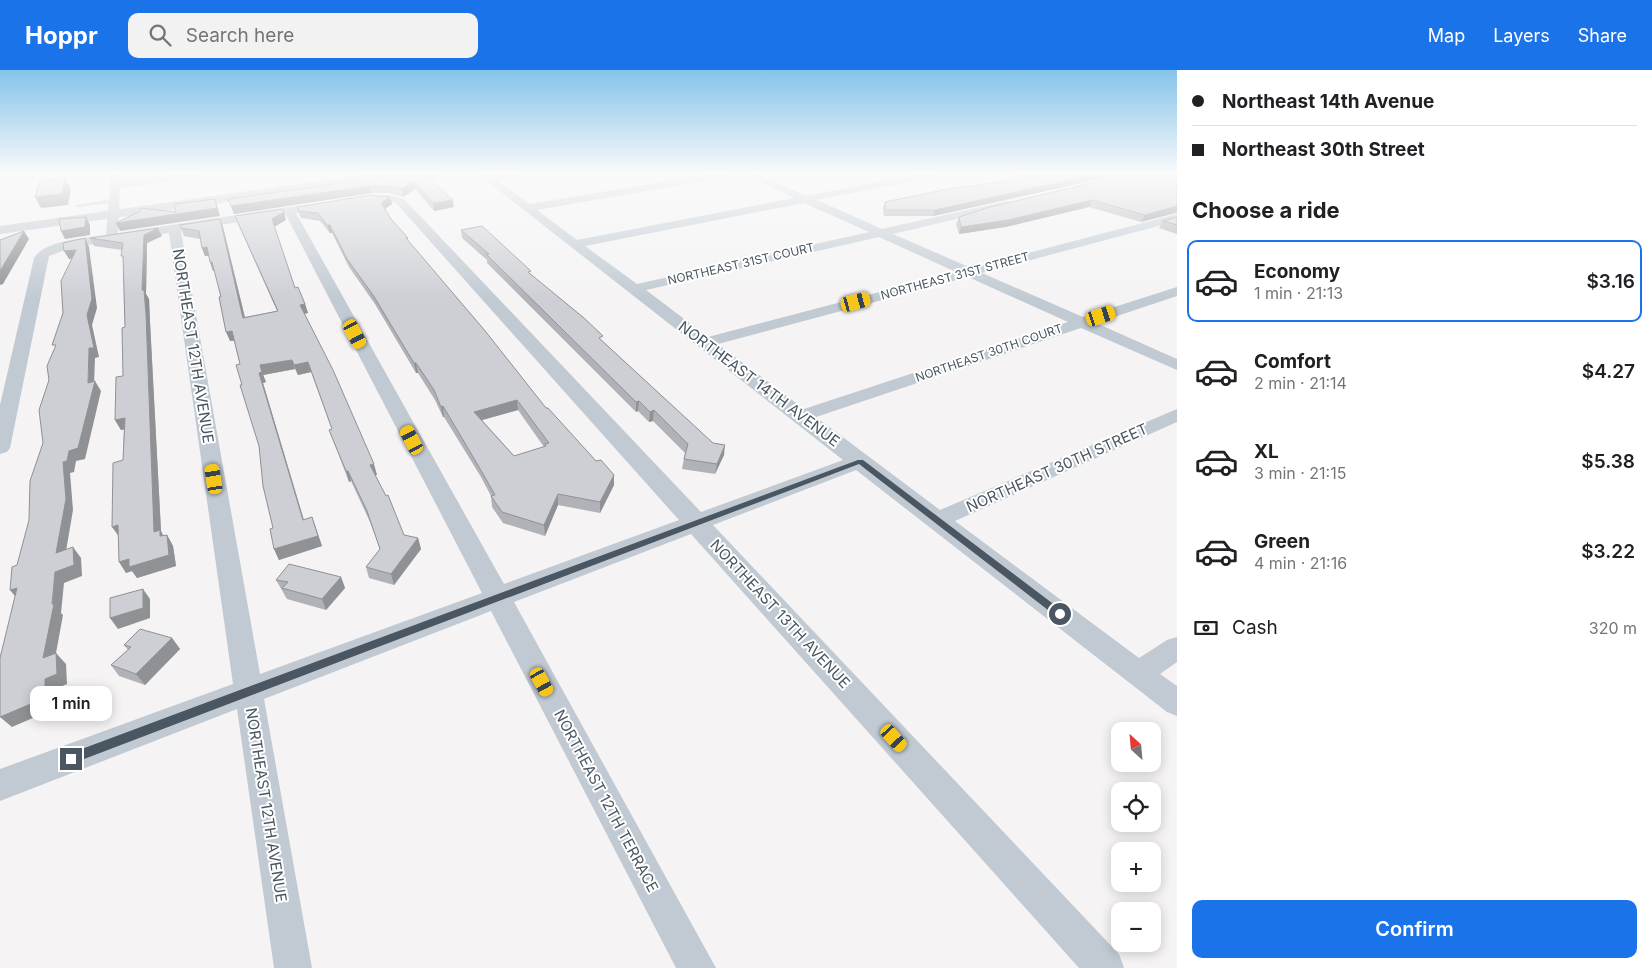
<!DOCTYPE html>
<html lang="en">
<head>
<meta charset="utf-8">
<style>
  :root { --surface:#fff; --page:#f2f2f2; --text:#202124; --muted:#757577; --line:#e0e0e0; --accent:#1a73e8 }
  body { margin:0; font-family:Inter,sans-serif; background:var(--page); color:var(--text); height:100vh; display:flex; flex-direction:column; font-size:19px; white-space:nowrap }
  * { box-sizing:border-box; margin:0 }
  p { font-size:16px; color:var(--muted) }
  .icon { flex:none; width:28px; height:28px; fill:none; stroke:currentColor; stroke-width:2; stroke-linecap:round; stroke-linejoin:round }
  .map { position:relative; flex:1; overflow:hidden }
  .sheet { display:flex; flex-direction:column; background:var(--surface); width:475px }
  .sheet>* { flex:none }
  .hud { display:grid; align-content:center; height:110px; padding:0 15px; background:var(--surface) }
  .needle { width:32px; rotate:334deg }
  .buttons { position:absolute; left:1111px; top:652px; display:grid; gap:10px }
  .buttons a { display:grid; place-items:center; width:50px; height:50px; border-radius:10px; background:var(--surface); box-shadow:0 2px 12px #0003; font-size:25px }
  .end { position:absolute; width:22px; height:22px; margin:-11px; border:6px solid #4a5661; background:#fff; box-shadow:0 0 0 2px #fff }
  .from { border-radius:50% }
  .bubble { position:absolute; height:35px; border-radius:10px; background:var(--surface); box-shadow:0 2px 12px #0003; font-size:16px; font-weight:600; line-height:35px; text-align:center }
  .car { position:absolute; width:15px; height:30px; margin:-15px -8px; border-radius:6px; box-shadow:0 0 4px 1px #0007; background:linear-gradient(#f5c518 24%,#345 0 40%,#f5c518 0 76%,#345 0 86%,#f5c518 0) }
  .hud b { display:flex; align-items:center; gap:18px; height:48px; font-size:19px }
  .hud b+b { border-top:1px solid var(--line) }
  .hud i { width:12px; height:12px; background:var(--text) }
  ul { padding:0; list-style:none }
  li { display:flex; align-items:center; gap:15px; height:82px; margin:0 10px 8px; padding:0 5px; border:2px solid transparent; border-radius:10px }
  li div { flex:1 }
  li b { display:block; font-size:19px }
  li em { font-style:normal; font-weight:600 }
  li.current { border-color:var(--accent) }
  li>.icon { width:45px; height:45px; stroke-width:1.5 }
  h2 { padding:0 15px; font-size:22px; line-height:60px }
  .pay { display:flex; align-items:center; gap:12px; height:55px; padding:0 15px; font-size:19px }
  .pay p { margin-inline-start:auto }
  .primary-button { display:flex; gap:10px; margin-top:auto; padding:10px 15px }
  .primary-button a { flex:1; height:58px; border-radius:10px; background:var(--accent); color:#fff; font-size:20px; font-weight:600; line-height:58px; text-align:center }
  header { display:flex; align-items:center; gap:30px; box-sizing:border-box; height:70px; padding:0 25px; background:var(--accent); color:#fff }
  header strong { font-size:24px }
  nav { display:flex; gap:28px; margin-inline-start:auto; font-size:18px }
  .search { width:350px; height:45px; background:var(--page); display:flex; align-items:center; gap:12px; box-sizing:border-box; padding:0 18px; border-radius:10px; color:var(--muted); font-size:19px }
  main { display:flex; flex:1; min-height:0 }
  .map>svg:first-child { display:block }
  .lines { fill:none; stroke-linecap:round; stroke-linejoin:round }
  .service { fill:#c1cad2; fill-rule:evenodd }
  .minor { fill:#c1cad2; fill-rule:evenodd }
  .tertiary { fill:#c1cad2; fill-rule:evenodd }
  .wall { fill:#b0b2b7; fill-rule:evenodd }
  .shaded-wall { fill:#909195 }
  .building { fill:#cdcfd5; stroke:#909195; fill-rule:evenodd }
  .route { fill:#4a5661 }
  .labels { text-anchor:middle; stroke-width:4; stroke-linejoin:round; paint-order:stroke }
  .far-street-label { font-size:12px; fill:#4a5661; stroke:#fff }
  .street-label { font-size:15px; fill:#4a5661; stroke:#fff }
</style>
</head>
<body>
<header>
<strong>Hoppr</strong>
<div class="search"><svg class="icon" aria-label="search" viewBox="0 0 24 24"><circle cx="10" cy="10" r="6"/><path d="M15 15l6 6"/></svg>Search here</div>
<nav><a>Map</a><a>Layers</a><a>Share</a></nav>
</header>
<main>
<div class="map">
<svg width="1177" height="898" viewBox="0 0 1177 898">
  <rect width="100%" height="100%" fill="#f5f3f3"/>
  <g class="lines">
    <polygon class="service" points="114,129 116,132 78,137 75,135"/>
    <path class="minor" d="M111,104H121V111L173,104H202L197,107L120,118L118,163L289,137L331,133V137L296,143L504,514L679,450L396,133L389,131L361,133L357,132V128L390,125L404,129L701,442L843,390L478,104H525L498,111L530,134L708,104H732L727,107L537,140L577,170L794,128L744,104H758L806,126L917,104H939L934,107L817,130L882,159L1007,131L1011,132V136L893,164L971,198L1177,144V151L982,203L1083,247L1177,217V226L1096,253L1177,289V300L1081,258L816,347L940,440L1177,339V352L955,451L1139,588L1167,570L1177,567V592L1160,604L1177,616V646L1167,642L856,400L713,455L1119,884L1124,898H1079L691,464L514,532L716,898H676L491,541L264,629L312,898H274L237,639L0,731V699L233,614L169,163L73,177L49,186L10,378L7,382L0,384V335L34,188C45,170 86,168 106,165ZM804,133L869,162L637,214L585,176ZM286,145L482,523L260,604L181,161ZM879,167L956,202L708,267L646,220ZM968,207L1068,252L804,339L718,274Z"/>
    <polygon class="tertiary" points="369,104 403,104 397,108 0,164 0,156"/>
  </g>
  <g class="wall">
    <polygon points="438,104 430,109 454,137 434,141 415,119 403,127 390,123 372,123 234,144 228,129"/>
    <polygon points="1008,104 1122,104 933,146 884,146 883,138 885,132 1024,109"/>
    <polygon points="1177,104 1177,143 1141,152 1089,137 1005,157 959,164 956,154 959,147"/>
    <path d="M392,134L385,139L391,149L408,168L409,173L546,338L596,391L614,405V415L600,443L558,435L545,466L503,453L492,437L491,426L481,407L444,347H443L435,330L418,303H416L375,234L349,197L332,163H330L320,151L301,148L299,144L297,137ZM518,340L544,377L514,386L482,350Z"/>
    <polygon points="235,146 286,150 274,157 295,218 305,234 308,243 304,244 377,405 375,405 404,465 418,468 421,479 394,515 369,508 366,497 380,479 370,452 351,411 349,412 333,370 329,360 332,359 311,302 298,305 295,299 263,305 266,312 263,313 304,450 312,447 322,476 279,490 274,479 273,458 259,376 242,315 240,294 234,271 230,271 221,227 214,200 213,201 210,192 209,186 205,186 202,178 200,169 184,166 181,158 223,157 245,247 277,241 238,154"/>
    <polygon points="1177,147 1177,164 1159,158 1163,151"/>
    <polygon points="461,160 531,204 724,385 715,404 682,399 685,383 653,351 649,352 638,341 636,342 487,193 487,190 462,168"/>
    <polygon points="162,166 147,173 146,224 149,229 150,252 161,461 163,466 167,465 173,476 176,496 137,508 132,501 126,503 123,390 124,359 121,360 115,350 123,306 125,257 123,190 122,180 94,176 90,168"/>
    <polygon points="341,507 345,518 326,540 287,529 276,510"/>
    <polygon points="172,568 180,579 145,615 119,606 111,595 128,580 124,575"/>
  </g>
  <g class="shaded-wall">
    <polygon points="426,104 438,104 426,112 425,105"/>
    <polygon points="1098,104 1122,104 933,146 935,140"/>
    <polygon points="65,108 71,119 68,135 41,138 35,127"/>
    <polygon points="414,112 415,119 403,127 402,119"/>
    <polygon points="370,116 372,123 234,144 231,136"/>
    <polygon points="390,127 392,134 383,140 381,133"/>
    <polygon points="215,129 220,146 120,161 116,153 217,138"/>
    <polygon points="453,130 454,137 434,141 433,133"/>
    <polygon points="1092,130 1089,137 1005,157 959,164 961,157"/>
    <polygon points="1177,136 1177,142 1141,152 1145,145"/>
    <polygon points="284,142 286,150 274,157 272,149"/>
    <polygon points="86,147 90,155 90,165 65,169 61,161"/>
    <polygon points="220,149 223,157 247,257 243,248"/>
    <polygon points="327,155 330,155 332,163 330,163"/>
    <polygon points="158,158 162,166 147,173 146,224 149,229 150,252 161,461 166,471 154,462 142,220 144,165"/>
    <polygon points="24,161 29,169 3,214 0,215 0,201"/>
    <polygon points="85,168 89,177 97,238 92,255 99,287 95,288 94,314 95,311 101,321 85,389 76,391 74,402 70,403 73,440 64,493 56,483 63,392 69,381 88,313 89,278 87,245"/>
    <polygon points="207,177 211,185 205,186 202,178"/>
    <polygon points="76,180 81,188 69,189 64,181"/>
    <polygon points="210,192 212,192 215,200 213,201"/>
    <polygon points="305,234 308,243 302,244 300,235"/>
    <polygon points="232,261 235,270 230,271 226,262"/>
    <polygon points="292,290 295,299 263,305 260,295"/>
    <polygon points="308,292 311,302 298,305 294,295"/>
    <polygon points="414,293 416,293 418,303 416,303"/>
    <polygon points="262,302 266,312 263,313 307,461 303,450 259,303"/>
    <polygon points="517,330 518,340 475,352 474,342"/>
    <polygon points="639,331 638,341 636,342 636,332"/>
    <polygon points="443,336 444,347 443,347 441,337"/>
    <polygon points="654,340 653,351 649,352 650,342"/>
    <polygon points="125,348 131,358 121,360 115,350"/>
    <polygon points="725,375 724,385 715,404 717,394"/>
    <polygon points="374,394 377,405 373,405 370,395"/>
    <polygon points="346,401 348,401 351,411 349,412"/>
    <polygon points="614,405 614,415 600,443 600,432"/>
    <polygon points="558,424 558,435 545,466 544,455"/>
    <polygon points="312,447 322,476 279,490 274,479"/>
    <polygon points="118,455 120,468 112,457"/>
    <polygon points="167,465 173,476 176,496 137,508 132,501 126,503 119,492"/>
    <polygon points="418,468 421,479 394,515 391,504"/>
    <polygon points="73,477 81,488 82,506 64,513 61,543 63,545 56,583 66,594 67,614 55,619 56,638 12,657 0,647 52,534 55,502"/>
    <polygon points="341,507 345,518 326,540 322,529"/>
    <polygon points="17,518 19,531 10,520"/>
    <polygon points="143,519 150,529 150,548 118,559 110,548"/>
    <polygon points="172,568 180,579 145,615 136,604"/>
  </g>
  <g class="building">
    <polygon points="397,104 426,104 425,105 453,130 433,133 414,112 402,119 389,116 370,116 231,136 228,129 384,107 386,110"/>
    <polygon points="1030,104 1098,104 935,140 885,140 885,132 948,119 1039,107"/>
    <polygon points="1129,104 1177,104 1177,136 1145,145 1092,130 1008,150 961,157 959,147 984,139 982,139"/>
    <polygon points="65,108 62,124 35,127 40,111"/>
    <path d="M370,125L390,127L381,133L391,149L408,168H406L486,262L546,338H548L596,391L601,390L614,405L600,432L558,424L544,455L502,442L491,426L495,425L479,397L443,336L441,337L434,320L416,293H414L373,225L347,189L330,155H327L318,143L299,141L297,137ZM517,330L549,373L545,374L546,376L514,386L474,342Z"/>
    <polygon points="215,129 217,138 116,153 140,141 140,138 176,142 174,134"/>
    <polygon points="283,139 284,142 272,149 295,218 298,217 305,234 300,235 333,300 374,394 370,395 386,426 388,425 404,465 418,468 391,504 366,497 380,479 367,441 348,401 346,401 329,360 332,359 308,292 294,295 292,290 260,295 262,302 259,303 303,450 312,447 318,466 274,479 270,459 273,458 263,416 259,376 240,315 242,315 236,295 240,294 232,261 226,262 219,227 221,227 212,192 210,192 207,177 202,178 199,161 181,158 180,155 220,149 243,248 278,241 235,146"/>
    <polygon points="86,147 85,157 61,161 59,149"/>
    <polygon points="1177,147 1177,155 1163,151"/>
    <polygon points="482,156 531,201 528,202 584,248 603,266 599,268 713,373 725,375 717,394 684,389 688,374 654,340 650,342 639,331 636,332 486,184 489,184 461,160"/>
    <polygon points="158,158 144,165 142,220 144,220 146,243 154,462 160,460 160,466 167,465 169,485 129,497 129,489 119,492 118,455 112,457 113,393 123,390 125,348 115,350 116,307 123,306 122,258 125,257 123,186 121,186 123,173 90,168"/>
    <polygon points="24,161 0,201 0,170"/>
    <polygon points="85,168 92,229 87,245 94,278 89,278 88,313 95,311 78,378 69,381 67,391 63,392 66,429 56,483 73,477 74,495 55,502 52,534 54,534 43,588 56,583 57,604 45,609 45,628 0,647 0,588 17,518 10,520 12,497 17,495 29,450 30,411 43,373 39,340 49,310 47,296 56,275 52,275 63,243 61,211 76,180 64,181 63,173"/>
    <polygon points="289,494 341,507 322,529 282,518 288,512 276,510"/>
    <polygon points="143,519 143,538 110,548 110,528"/>
    <polygon points="140,559 172,568 136,604 111,595 131,577 124,575"/>
  </g>
  <linearGradient id="sky" x2="0" y2="1"><stop stop-color="#85c3ea"/><stop offset="0.45" stop-color="#fafafa"/><stop offset="1" stop-color="#fafafa" stop-opacity="0"/></linearGradient>
  <rect width="1177" height="230" fill="url(#sky)"/>
  <polygon class="route" points="858,390 863,390 1064,542 1064,547 1057,547 859,394 71,694 65,689 71,683"/>
  <g class="labels">
    <g class="far-street-label">
      <text transform="translate(741 194) rotate(-13)" y="4">NORTHEAST 31ST COURT</text>
      <text transform="translate(955 206) rotate(-15)" y="4">NORTHEAST 31ST STREET</text>
      <text transform="translate(989 283) rotate(-19)" y="4">NORTHEAST 30TH COURT</text>
    </g>
    <g class="street-label">
      <text transform="translate(193 276) rotate(81)" y="5">NORTHEAST 12TH AVENUE</text>
      <text transform="translate(759 314) rotate(37)" y="5">NORTHEAST 14TH AVENUE</text>
      <text transform="translate(1057 398) rotate(-24)" y="5">NORTHEAST 30TH STREET</text>
      <text transform="translate(780 544) rotate(47)" y="5">NORTHEAST 13TH AVENUE</text>
      <text transform="translate(606 731) rotate(62)" y="5">NORTHEAST 12TH TERRACE</text>
      <text transform="translate(266 735) rotate(81)" y="5">NORTHEAST 12TH AVENUE</text>
    </g>
  </g>
</svg>
<div class="buttons">
<a><svg class="needle" viewBox="-14 -14 28 28"><path d="M0-13l5 13h-10z" fill="#e53935"/><path d="M0 13l5-13h-10z" fill="#757577"/></svg></a>
<a><svg class="icon" aria-label="locate" viewBox="0 0 24 24"><circle cx="12" cy="12" r="6"/><path d="M12 2v4M12 18v4M2 12h4M18 12h4"/></svg></a>
<a>+</a>
<a>−</a>
</div>
<i class="end from" style="left:1060px;top:544px"></i>
<i class="end" style="left:71px;top:689px"></i>
<div class="bubble" style="left:30px;top:616px;width:82px">1 min</div>
<i class="car" style="left:856px;top:232px;rotate:75deg"></i>
<i class="car" style="left:1101px;top:246px;rotate:72deg"></i>
<i class="car" style="left:355px;top:264px;rotate:152deg"></i>
<i class="car" style="left:412px;top:370px;rotate:332deg"></i>
<i class="car" style="left:214px;top:409px;rotate:351deg"></i>
<i class="car" style="left:542px;top:612px;rotate:151deg"></i>
<i class="car" style="left:894px;top:668px;rotate:138deg"></i>
</div>
<section class="sheet">
<div class="hud">
<b><i class="from"></i>Northeast 14th Avenue</b>
<b><i></i>Northeast 30th Street</b>
</div>
<h2>Choose a ride</h2>
<ul>
<li class="current"><svg class="icon" aria-label="car" viewBox="0 0 24 24"><path d="M5 17H2v-5l4-1 3-4h7l3 4 3 1v5h-3M9 17h6M6 11h13"/><circle cx="7" cy="17" r="2"/><circle cx="17" cy="17" r="2"/></svg><div><b>Economy</b><p>1 min · 21:13</p></div><em>$3.16</em></li>
<li><svg class="icon" aria-label="car" viewBox="0 0 24 24"><path d="M5 17H2v-5l4-1 3-4h7l3 4 3 1v5h-3M9 17h6M6 11h13"/><circle cx="7" cy="17" r="2"/><circle cx="17" cy="17" r="2"/></svg><div><b>Comfort</b><p>2 min · 21:14</p></div><em>$4.27</em></li>
<li><svg class="icon" aria-label="car" viewBox="0 0 24 24"><path d="M5 17H2v-5l4-1 3-4h7l3 4 3 1v5h-3M9 17h6M6 11h13"/><circle cx="7" cy="17" r="2"/><circle cx="17" cy="17" r="2"/></svg><div><b>XL</b><p>3 min · 21:15</p></div><em>$5.38</em></li>
<li><svg class="icon" aria-label="car" viewBox="0 0 24 24"><path d="M5 17H2v-5l4-1 3-4h7l3 4 3 1v5h-3M9 17h6M6 11h13"/><circle cx="7" cy="17" r="2"/><circle cx="17" cy="17" r="2"/></svg><div><b>Green</b><p>4 min · 21:16</p></div><em>$3.22</em></li>
</ul>
<div class="pay"><svg class="icon" aria-label="cash" viewBox="0 0 24 24"><path d="M3 7h18v10H3z"/><circle cx="12" cy="12" r="2"/></svg>Cash<p>320 m</p></div>
<div class="primary-button"><a>Confirm</a></div>
</section>
</main>
</body>
</html>
